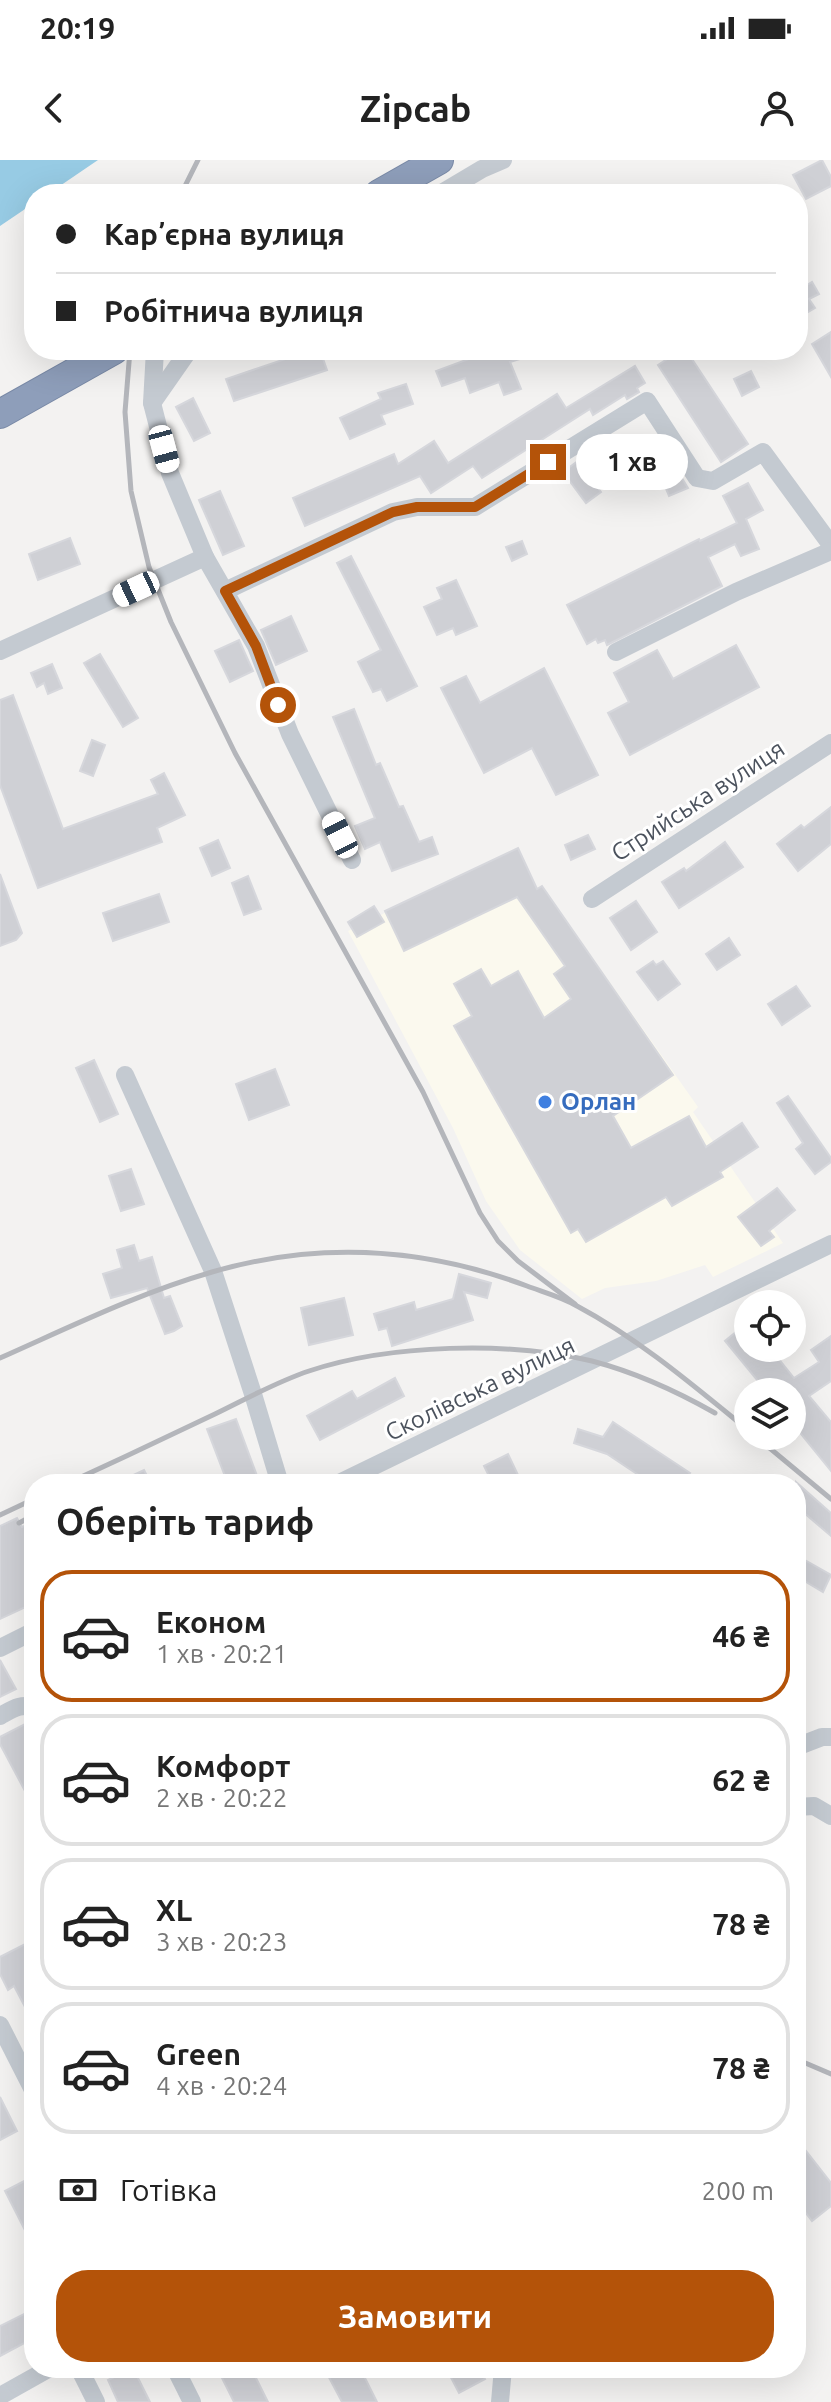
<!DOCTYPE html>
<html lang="uk">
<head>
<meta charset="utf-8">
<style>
  :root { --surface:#fff; --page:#f2f2f2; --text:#222; --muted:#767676; --line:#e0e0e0; --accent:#b45309 }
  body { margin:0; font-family:Ubuntu,sans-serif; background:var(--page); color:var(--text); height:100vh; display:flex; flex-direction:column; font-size:30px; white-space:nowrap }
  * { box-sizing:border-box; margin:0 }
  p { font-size:26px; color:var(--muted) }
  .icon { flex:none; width:44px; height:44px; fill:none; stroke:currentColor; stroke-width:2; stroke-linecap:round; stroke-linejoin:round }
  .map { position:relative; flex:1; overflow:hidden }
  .drawer { position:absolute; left:24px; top:1314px; width:782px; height:904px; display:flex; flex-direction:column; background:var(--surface); border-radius:32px; box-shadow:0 8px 32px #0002 }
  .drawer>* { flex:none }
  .top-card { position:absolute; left:24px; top:24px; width:784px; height:176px; border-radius:32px; box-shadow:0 8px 32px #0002; display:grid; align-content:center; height:176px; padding:0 32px; background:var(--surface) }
  .tools { position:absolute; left:734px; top:1130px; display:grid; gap:16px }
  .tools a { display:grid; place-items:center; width:72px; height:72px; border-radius:50%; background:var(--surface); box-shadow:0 8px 32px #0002; font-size:40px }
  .end { position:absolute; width:36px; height:36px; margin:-18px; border:10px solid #b45309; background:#fff; box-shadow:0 0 0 4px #fff }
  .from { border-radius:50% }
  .bubble { position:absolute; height:56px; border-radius:28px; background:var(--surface); box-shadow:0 8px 32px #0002; font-size:26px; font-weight:700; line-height:56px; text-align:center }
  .car { position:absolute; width:24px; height:48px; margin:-24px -12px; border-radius:10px; box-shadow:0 0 6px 2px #0007; background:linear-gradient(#fff 24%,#345 0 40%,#fff 0 76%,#345 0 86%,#fff 0) }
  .top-card b { display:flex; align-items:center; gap:28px; height:76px; font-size:30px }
  .top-card b+b { border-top:2px solid var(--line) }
  .top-card i { width:20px; height:20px; background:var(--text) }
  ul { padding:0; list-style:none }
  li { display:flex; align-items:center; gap:24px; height:132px; margin:0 16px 12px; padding:0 16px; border:4px solid var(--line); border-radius:32px }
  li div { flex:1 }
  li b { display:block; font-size:30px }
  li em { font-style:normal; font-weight:700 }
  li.on { border-color:var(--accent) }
  li>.icon { width:72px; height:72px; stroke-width:1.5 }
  h2 { padding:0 32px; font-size:36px; line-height:96px }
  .pay { display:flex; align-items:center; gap:20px; height:88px; padding:0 32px; font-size:30px }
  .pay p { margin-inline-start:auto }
  .cta { display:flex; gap:16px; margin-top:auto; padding:16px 32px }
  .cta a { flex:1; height:92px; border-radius:32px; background:var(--accent); color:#fff; font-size:32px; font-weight:700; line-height:92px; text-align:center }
  .status { display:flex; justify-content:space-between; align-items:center; height:56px; padding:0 40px; background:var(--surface); direction:ltr }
  .status svg { height:22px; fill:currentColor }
  header { display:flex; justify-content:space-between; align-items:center; height:104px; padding:0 32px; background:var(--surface); font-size:36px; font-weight:700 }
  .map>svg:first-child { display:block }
  .commercial { fill:#fbf9ee }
  .water { fill:#97cbe4 }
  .building { fill:#cfd0d5; stroke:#d6d7dc; stroke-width:2 }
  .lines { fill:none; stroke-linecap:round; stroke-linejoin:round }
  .highway-casing { stroke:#7989a6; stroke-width:30 }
  .minor { stroke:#c4cad1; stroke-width:18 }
  .highway { stroke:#8e9eba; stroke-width:28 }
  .rail { stroke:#b4b6bb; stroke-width:5 }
  .route { stroke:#b45309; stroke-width:10 }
  .shop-dot { fill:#3f7fe0; stroke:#fff; stroke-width:3 }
  .labels { text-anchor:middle; stroke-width:6; stroke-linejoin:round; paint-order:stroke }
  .street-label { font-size:24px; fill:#4b525d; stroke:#fff }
  .shop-label { font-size:24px; font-weight:bold; fill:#366cbe; stroke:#fff; text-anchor:start }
</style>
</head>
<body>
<div class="status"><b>20:19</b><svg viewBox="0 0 49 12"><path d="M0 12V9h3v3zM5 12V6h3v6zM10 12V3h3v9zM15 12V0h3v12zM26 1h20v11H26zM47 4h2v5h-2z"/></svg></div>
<header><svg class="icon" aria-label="back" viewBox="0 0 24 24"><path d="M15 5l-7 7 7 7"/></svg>Zipcab<svg class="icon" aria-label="person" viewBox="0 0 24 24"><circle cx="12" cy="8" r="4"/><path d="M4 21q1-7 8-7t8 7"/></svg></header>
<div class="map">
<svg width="831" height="2242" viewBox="0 0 831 2242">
  <rect width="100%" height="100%" fill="#f3f2f1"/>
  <polygon class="commercial" points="518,688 537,728 542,726 698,947 693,952 783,1083 713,1117 705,1105 656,1121 605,1128 582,1139 520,1090 486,1041 453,968 348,771"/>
  <polygon class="water" points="0,0 98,0 48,34 34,34 34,43 0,66"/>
  <g class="building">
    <polygon points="822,0 831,17 831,26 806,39 793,15"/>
    <polygon points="798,111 807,125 812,122 819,134 809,139 815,148 798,158"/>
    <polygon points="831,172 831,217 812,184"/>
    <polygon points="312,190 320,190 327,210 234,241 226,219"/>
    <polygon points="493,190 538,190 539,193 510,202 521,229 504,235 499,222 470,233 465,218 442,226 436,211"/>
    <polygon points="681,190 686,190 748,284 721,302 658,205"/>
    <polygon points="635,206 645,223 637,228 639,232 627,239 625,235 593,255 590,249 482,318 473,306 431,333 420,316 305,366 293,338 394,294 398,304 434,281 448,303 557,234 566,248"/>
    <polygon points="751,211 759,227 742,236 734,219"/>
    <polygon points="406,224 413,244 381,255 385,264 350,279 340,258 381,239 378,233"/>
    <polygon points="193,238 210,273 194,281 176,247"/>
    <polygon points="669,297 688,328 669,336 655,302"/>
    <polygon points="578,301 601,332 586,343 563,312"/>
    <polygon points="748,323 763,350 746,359 759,389 741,396 735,384 708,397 722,426 607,485 605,480 598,483 596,479 587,484 567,445 699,379 700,381 737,363 723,336"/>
    <polygon points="220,331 244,386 223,395 199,340"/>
    <polygon points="70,378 80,404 38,420 29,394"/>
    <polygon points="522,381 527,394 512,401 506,387"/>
    <polygon points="351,396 417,526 387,541 381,529 373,532 358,502 381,490 337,403"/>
    <polygon points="456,420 477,466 456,475 453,468 437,475 424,447 442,439 437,428"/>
    <polygon points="291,456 307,491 276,505 261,470"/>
    <polygon points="239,480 253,511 230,522 215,491"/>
    <polygon points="736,485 759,527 630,595 608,553 629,542 614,513 657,490 673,519"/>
    <polygon points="100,494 138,558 123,567 84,503"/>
    <polygon points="52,504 62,528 48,534 44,523 37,527 31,513"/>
    <polygon points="544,508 598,615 556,635 532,588 484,613 441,528 466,516 480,543"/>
    <polygon points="13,535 63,669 158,634 151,620 164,613 185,655 157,668 162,682 38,728 0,625 0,540"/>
    <polygon points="354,549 376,605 380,603 399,647 403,646 419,682 432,677 438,694 392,711 380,682 365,689 355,666 375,658 333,557"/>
    <polygon points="92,580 105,585 93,616 80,611"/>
    <polygon points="831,647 831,684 798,711 777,684 801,665 804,668"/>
    <polygon points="588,675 595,689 571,700 565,685"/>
    <polygon points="218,680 230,708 212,716 200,688"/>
    <polygon points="725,682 743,707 679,748 662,722 684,708 686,711"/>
    <polygon points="518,688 537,729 542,726 673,915 613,956 631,988 689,956 706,987 742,963 758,987 720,1012 723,1017 672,1046 666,1037 586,1082 578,1069 571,1073 454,866 472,856 454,824 481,809 491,826 518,811 544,858 571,839 554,814 565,806 517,737 404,791 385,751"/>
    <polygon points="0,714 22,773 16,780 0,786"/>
    <polygon points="248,716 261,749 244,755 232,723"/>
    <polygon points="159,734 169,762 113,781 103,753"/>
    <polygon points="636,741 657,772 631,790 610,758"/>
    <polygon points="374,746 384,762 357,777 348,762"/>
    <polygon points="729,778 740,795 717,810 706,794"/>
    <polygon points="653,801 656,805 663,801 680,824 658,840 637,812"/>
    <polygon points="796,826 810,846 782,865 768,844"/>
    <polygon points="94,900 118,954 100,962 76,908"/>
    <polygon points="275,909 289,945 249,960 236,924"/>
    <polygon points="788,936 831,998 831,1002 815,1014 796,989 803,983 777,943"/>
    <polygon points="131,1009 144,1044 121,1051 109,1016"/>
    <polygon points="777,1028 795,1050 769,1071 774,1077 761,1086 738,1057"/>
    <polygon points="134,1085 139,1101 152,1097 164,1138 170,1136 182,1166 174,1171 165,1174 147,1128 111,1138 103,1114 122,1108 117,1090"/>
    <polygon points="459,1114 491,1123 487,1138 464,1132 473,1160 392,1186 387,1168 379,1170 374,1154 414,1142 416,1150 453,1139"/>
    <polygon points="344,1138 353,1175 309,1185 301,1148"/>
    <polygon points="748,1162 748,1188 770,1188 794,1218 819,1202 811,1190 831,1176 831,1221 809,1236 831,1262 831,1311 792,1263 792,1232 767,1232 725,1181"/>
    <polygon points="395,1218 404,1236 320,1280 307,1256 352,1231 357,1239"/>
    <polygon points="236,1259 260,1324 228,1324 207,1269"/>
    <polygon points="613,1262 690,1313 682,1324 652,1324 607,1294 574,1283 578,1269 603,1277"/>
    <polygon points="508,1294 518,1315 500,1324 493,1324 484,1306"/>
    <polygon points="144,1310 151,1324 114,1324"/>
    <polygon points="796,1322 831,1353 831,1376 796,1346"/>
    <polygon points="17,1358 22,1367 34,1362 34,1443 0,1459 0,1366"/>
    <polygon points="796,1395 831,1415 823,1432 796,1416"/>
    <polygon points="0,1500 16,1529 0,1537"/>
    <polygon points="25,1564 34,1582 34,1648 0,1584 0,1577"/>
    <polygon points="29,1782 34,1791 34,1864 14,1826 8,1830 0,1814 0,1797"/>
    <polygon points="0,1937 17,1971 0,1980"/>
    <polygon points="796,1978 831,2023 831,2046 812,2061 796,2040"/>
    <polygon points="34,2016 34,2088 5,2031"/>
    <polygon points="34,2149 34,2178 0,2196 0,2166"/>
    <polygon points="133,2208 150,2242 118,2242 108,2220"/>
    <polygon points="217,2208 251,2208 268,2242 234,2242"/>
    <polygon points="324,2208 360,2208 377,2242 342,2242"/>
    <polygon points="446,2208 479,2208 485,2219 459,2233"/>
  </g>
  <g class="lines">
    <g class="highway-casing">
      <g id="highway">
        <polyline points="379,34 439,0"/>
        <polyline points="0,254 114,190"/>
      </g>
    </g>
    <g class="minor">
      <polyline points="440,34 482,9 503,0"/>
      <polyline points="155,190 152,243 170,313 205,397 256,486 290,574 352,700"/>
      <polyline points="152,243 189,190"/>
      <polyline points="225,431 393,352 417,347 475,347 647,241 697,318 713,321 763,292 831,385"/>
      <polyline points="0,491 205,397"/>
      <polyline points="616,492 736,432 831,391"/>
      <polyline points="592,739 831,583"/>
      <polyline points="125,915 213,1111 253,1234 280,1324"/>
      <polyline points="337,1324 831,1084"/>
      <polyline points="0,1488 34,1471"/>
      <path d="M0,1556C11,1550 22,1542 34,1548"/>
      <polyline points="796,1587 822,1577 831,1577"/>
      <polyline points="796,1647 814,1646 831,1656"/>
      <polyline points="0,1865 34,1932"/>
      <polyline points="79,2208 96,2242"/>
      <polyline points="175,2208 192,2242"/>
      <polyline points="0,2236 50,2208"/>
      <polyline points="500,2242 503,2208"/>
    </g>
    <use href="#highway" class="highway"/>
    <g class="rail">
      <polyline points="181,34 198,0"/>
      <polyline points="130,190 125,252 131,331 149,407 171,462 235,593 423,932 480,1053 498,1081 518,1101 575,1144"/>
      <path d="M0,1198C70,1167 139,1133 212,1112C319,1081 423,1087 527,1126C543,1132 562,1137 577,1146C639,1179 694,1226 748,1270"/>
      <polyline points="755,1276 831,1339"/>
      <path d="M66,1324C116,1301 165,1278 215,1254C246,1239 276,1222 309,1211C390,1184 509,1181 592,1201C634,1212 678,1232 715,1253"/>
      <polyline points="0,1355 34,1339"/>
      <polyline points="19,1363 34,1355"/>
      <polyline points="796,1899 831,1914"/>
    </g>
  </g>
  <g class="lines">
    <polyline class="route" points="278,545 256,486 225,431 393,352 417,347 475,347 548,302"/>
  </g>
  <circle class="shop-dot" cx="545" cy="942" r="8"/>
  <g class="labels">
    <g class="street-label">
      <text transform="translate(698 641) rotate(-33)" y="8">Стрийська вулиця</text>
      <text transform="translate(480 1229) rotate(-26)" y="8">Сколівська вулиця</text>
    </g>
    <g class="shop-label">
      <text x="561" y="950">Орлан</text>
    </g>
  </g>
</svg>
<div class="tools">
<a><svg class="icon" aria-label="locate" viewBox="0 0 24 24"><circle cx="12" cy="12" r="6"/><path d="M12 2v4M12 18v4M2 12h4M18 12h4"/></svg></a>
<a><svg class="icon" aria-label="layers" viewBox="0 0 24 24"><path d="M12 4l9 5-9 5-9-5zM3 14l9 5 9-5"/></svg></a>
</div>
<i class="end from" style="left:278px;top:545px"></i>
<i class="end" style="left:548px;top:302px"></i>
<div class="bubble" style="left:576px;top:274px;width:112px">1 хв</div>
<i class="car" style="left:164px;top:289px;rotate:165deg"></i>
<i class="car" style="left:136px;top:429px;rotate:245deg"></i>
<i class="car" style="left:340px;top:675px;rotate:333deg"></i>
<div class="top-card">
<b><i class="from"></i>Карʼєрна вулиця</b>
<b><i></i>Робітнича вулиця</b>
</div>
<section class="drawer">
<h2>Оберіть тариф</h2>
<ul>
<li class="on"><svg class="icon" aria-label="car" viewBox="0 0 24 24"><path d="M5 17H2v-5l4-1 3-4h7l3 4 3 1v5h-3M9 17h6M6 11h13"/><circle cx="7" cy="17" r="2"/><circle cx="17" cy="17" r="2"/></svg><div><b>Економ</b><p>1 хв · 20:21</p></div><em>46 ₴</em></li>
<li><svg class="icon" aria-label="car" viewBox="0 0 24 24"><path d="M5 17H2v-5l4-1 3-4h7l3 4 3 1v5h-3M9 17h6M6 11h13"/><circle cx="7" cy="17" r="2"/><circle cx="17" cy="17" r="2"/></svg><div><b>Комфорт</b><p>2 хв · 20:22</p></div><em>62 ₴</em></li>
<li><svg class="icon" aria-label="car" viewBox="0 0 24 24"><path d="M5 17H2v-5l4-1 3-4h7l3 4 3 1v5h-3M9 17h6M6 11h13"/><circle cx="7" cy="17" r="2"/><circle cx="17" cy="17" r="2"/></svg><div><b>XL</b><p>3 хв · 20:23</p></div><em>78 ₴</em></li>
<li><svg class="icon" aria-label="car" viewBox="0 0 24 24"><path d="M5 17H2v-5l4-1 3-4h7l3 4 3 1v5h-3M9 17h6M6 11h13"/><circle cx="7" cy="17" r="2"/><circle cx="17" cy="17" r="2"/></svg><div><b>Green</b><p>4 хв · 20:24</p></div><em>78 ₴</em></li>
</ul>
<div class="pay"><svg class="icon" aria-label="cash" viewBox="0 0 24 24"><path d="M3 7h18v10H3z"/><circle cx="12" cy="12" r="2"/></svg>Готівка<p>200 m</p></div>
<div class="cta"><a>Замовити</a></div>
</section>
</div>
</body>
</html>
